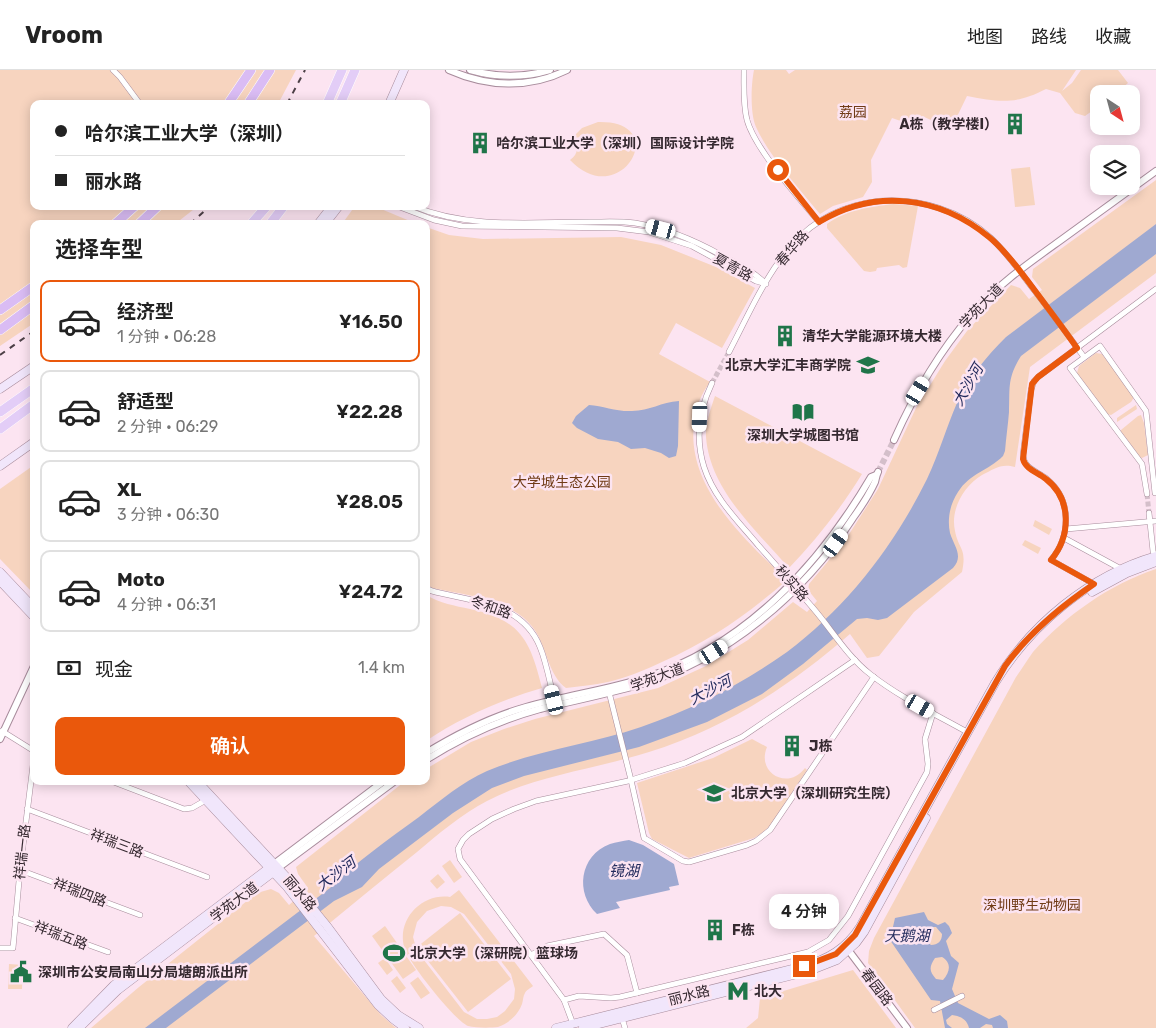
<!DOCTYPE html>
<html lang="zh">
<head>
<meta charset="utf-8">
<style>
  :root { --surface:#fff; --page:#f2f2f2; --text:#222; --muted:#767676; --line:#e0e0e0; --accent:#ea580c }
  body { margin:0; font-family:Rubik,"Noto Sans SC",sans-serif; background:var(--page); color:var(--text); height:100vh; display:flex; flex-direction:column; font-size:19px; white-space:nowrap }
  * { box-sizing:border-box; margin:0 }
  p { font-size:16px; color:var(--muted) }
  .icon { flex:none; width:28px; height:28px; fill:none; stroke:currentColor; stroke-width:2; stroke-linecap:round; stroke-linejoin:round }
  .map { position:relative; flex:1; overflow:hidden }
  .details { position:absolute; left:30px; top:150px; width:400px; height:565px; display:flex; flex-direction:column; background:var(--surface); border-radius:10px; box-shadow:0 2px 12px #0003 }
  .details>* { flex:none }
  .banner { position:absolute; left:30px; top:30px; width:400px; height:110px; border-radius:10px; box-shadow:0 2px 12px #0003; display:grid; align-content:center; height:110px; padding:0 25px; background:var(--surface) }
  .needle { width:32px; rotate:144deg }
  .controls { position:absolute; left:1090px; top:15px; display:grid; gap:10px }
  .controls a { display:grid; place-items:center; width:50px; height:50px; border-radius:10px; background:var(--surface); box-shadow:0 2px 12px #0003; font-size:25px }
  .end { position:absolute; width:22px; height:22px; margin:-11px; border:6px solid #ea580c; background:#fff; box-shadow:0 0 0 2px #fff }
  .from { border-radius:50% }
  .bubble { position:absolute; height:35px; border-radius:10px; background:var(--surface); box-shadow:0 2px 12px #0003; font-size:16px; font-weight:600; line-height:35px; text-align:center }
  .car { position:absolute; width:15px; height:30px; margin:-15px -8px; border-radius:6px; box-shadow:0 0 4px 1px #0007; background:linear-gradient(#fff 24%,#345 0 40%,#fff 0 76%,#345 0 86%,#fff 0) }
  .banner b { display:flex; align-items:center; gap:18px; height:48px; font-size:19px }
  .banner b+b { border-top:1px solid var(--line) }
  .banner i { width:12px; height:12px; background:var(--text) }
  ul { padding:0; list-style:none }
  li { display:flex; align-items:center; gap:15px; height:82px; margin:0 10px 8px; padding:0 15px; border:2px solid var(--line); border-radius:10px }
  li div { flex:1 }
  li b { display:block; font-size:19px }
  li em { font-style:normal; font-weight:600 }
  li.selected { border-color:var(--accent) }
  li>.icon { width:45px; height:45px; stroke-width:1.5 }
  h2 { padding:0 25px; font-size:22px; line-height:60px }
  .pay { display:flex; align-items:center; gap:12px; height:55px; padding:0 25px; font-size:19px }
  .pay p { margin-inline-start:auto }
  .action { display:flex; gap:10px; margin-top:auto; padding:10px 25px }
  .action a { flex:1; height:58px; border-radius:10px; background:var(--accent); color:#fff; font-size:20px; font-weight:600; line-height:58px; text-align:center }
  header { display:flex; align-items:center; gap:30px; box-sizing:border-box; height:70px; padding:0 25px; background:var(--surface); border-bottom:1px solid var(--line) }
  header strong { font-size:24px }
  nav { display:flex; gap:28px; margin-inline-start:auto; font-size:18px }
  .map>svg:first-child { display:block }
  .green { fill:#f7d4bf; fill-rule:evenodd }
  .water { fill:#9fa9d1; fill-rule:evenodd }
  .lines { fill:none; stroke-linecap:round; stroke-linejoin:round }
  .minor-tunnel { stroke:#d4bfca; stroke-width:5; stroke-dasharray:5 2.5; stroke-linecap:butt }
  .tertiary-tunnel { stroke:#d4bfca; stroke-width:6; stroke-dasharray:6 3; stroke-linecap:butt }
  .minor-casing { stroke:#a88c9c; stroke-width:6 }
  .tertiary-casing { stroke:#a88c9c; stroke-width:8 }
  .secondary-casing { stroke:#a88c9c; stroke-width:9 }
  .primary-casing { stroke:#fff; stroke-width:10 }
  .trunk-casing { stroke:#fff; stroke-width:10 }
  .minor { stroke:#fff; stroke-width:5 }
  .tertiary { stroke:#fff; stroke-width:6 }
  .secondary { stroke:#f1e6fb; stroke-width:8 }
  .primary { stroke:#e3cdf7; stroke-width:9 }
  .trunk { stroke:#dabcf4; stroke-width:9 }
  .rail { stroke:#4d4047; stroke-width:2; stroke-dasharray:6 6; stroke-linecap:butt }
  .route { stroke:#ea580c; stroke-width:6 }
  .labels { text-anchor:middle; stroke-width:5; stroke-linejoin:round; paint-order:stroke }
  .park-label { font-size:14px; fill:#703b16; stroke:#fce4f1 }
  .poi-label { font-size:14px; font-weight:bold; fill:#352930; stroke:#fce4f1; text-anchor:start }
  .street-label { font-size:14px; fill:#352930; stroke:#fce4f1 }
  .water-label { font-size:15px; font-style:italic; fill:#232b5d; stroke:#fce4f1 }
</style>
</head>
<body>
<header>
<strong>Vroom</strong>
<nav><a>地图</a><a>路线</a><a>收藏</a></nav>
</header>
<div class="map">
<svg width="1156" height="958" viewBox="0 0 1156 958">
  <rect width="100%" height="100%" fill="#fce4f1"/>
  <g class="green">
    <polygon points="0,0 296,0 278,34 34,34 34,136 198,136 175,154 34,154 34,253 0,276"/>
    <path d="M754,0H786L789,4L795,0H1076L1062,21L1072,13L1081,0H1118L1128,13L1115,24H1099V36L1085,46L1075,43L1060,23L1046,19C1015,35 999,32 967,26L951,59L922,46L918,57L892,48L871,90L872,112L863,127L833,136L820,144C799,118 769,86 756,57C750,43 751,15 754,0Z"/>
    <path d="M598,52C674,50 620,143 570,90C579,84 579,75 570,70L582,58Z"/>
    <polygon points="1030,97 1035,135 1015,137 1011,99"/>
    <path d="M1156,110V203L1030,297L1015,397C1001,393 994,399 982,405C964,416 950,439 955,461C959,481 967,477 962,502L914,542L879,586L867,588L850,564C790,616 726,658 649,682C596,699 537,705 487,731C463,743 437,765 417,782C382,810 348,838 314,866L381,945L396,958H91L139,917L257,823L271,819L279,823L289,835L308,818L298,804L296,797L404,712L426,711V699L471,672L504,659L535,649L658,618L706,596L748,570L793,532L807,542L817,531L808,520L809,514L844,472L878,419L916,338L945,291L967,261L1011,215L1020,218L1029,229L1042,220L1032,207L1033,199Z"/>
    <path d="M893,134L918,136L907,197L903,198L899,195L877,198L876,201L870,202L864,201L827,158V154C846,140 870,137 893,134Z"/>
    <polygon points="355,136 374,136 417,154 342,154"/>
    <path d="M426,157L449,165L483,169L621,167L661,175L716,197L755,218L722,278L676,253L659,284L710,312C704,321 699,329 697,339C677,409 742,467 787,510C748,544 710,571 662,592C645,600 626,608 608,612C594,615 580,616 566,618C552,608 548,588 541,572C525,530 470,526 432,518L426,513Z"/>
    <polygon points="1096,283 1102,284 1133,325 1133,329 1131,332 1111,345 1107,344 1077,303 1079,296"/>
    <path d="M715,326L862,404C841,438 817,469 789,498C756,460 710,420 706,367C705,354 711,338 715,326Z"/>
    <polygon points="1136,335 1137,339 1117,352 1117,348"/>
    <polygon points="1141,345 1144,353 1148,385 1142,388 1140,387 1121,362 1121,360 1138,346"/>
    <polygon points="34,395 34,522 33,523 0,489 0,419"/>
    <polygon points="1035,450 1052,459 1049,465 1033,456"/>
    <polygon points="1025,470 1041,478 1038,484 1022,475"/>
    <path d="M1156,499V958H915L868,893L869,881L874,868L1016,607C1022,599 1027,590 1033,582C1065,546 1110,514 1156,499Z"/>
    <path d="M426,525C440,533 455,536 470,539C521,550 530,570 542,618C501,630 462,647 426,671Z"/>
    <path d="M752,669L767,677C756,703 788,721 805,698L807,700L770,756L762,763L754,768L689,788L652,769L649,763L637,713L713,688Z"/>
    <polygon points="450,790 462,807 454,813 442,796"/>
    <polygon points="438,804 445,812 437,819 430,811"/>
    <path d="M459,820L533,916C531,918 526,920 525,923C523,926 523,931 522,934C518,945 509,953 498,957C490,958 476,958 468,956C454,950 411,895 405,880C395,851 421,823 450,827ZM441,836L451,837L464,844L511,904L515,919L514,929L505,941L497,947L487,949H477L464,942L417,881L413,867L417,852L427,841Z"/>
    <polygon points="460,843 511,909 468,942 417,877"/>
    <polygon points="385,856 416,900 403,909 372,866"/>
    <polygon points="385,888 393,900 387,905 378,893"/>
    <polygon points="9,894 23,895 22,919 8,919"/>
    <polygon points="853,900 896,958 746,958 758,948 760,928"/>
    <polygon points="397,906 406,918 400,923 391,911"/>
    <polygon points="418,907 430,923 421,929 410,913"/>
  </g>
  <g class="water">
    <path d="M1156,154V184L1021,286C1007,308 1010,318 1009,342C1008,355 1006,368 1005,381L1003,386C988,401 970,403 958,422C950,434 947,449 950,463C954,476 964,486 953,498L887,548L878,550L867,548L857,549L803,594L762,624L707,652L639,677L524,706L492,718L453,743L379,799L362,817L334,831L166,958H145L330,818C357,791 389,769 419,747C441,730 462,712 487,701C537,680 591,674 641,657C694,639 742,614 787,582C847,537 894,476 927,409C939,384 946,358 957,333C968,308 987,286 1006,267Z"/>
    <path d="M679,331L678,376L676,386L669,388L661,383L645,378L631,379L618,372L598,369L577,358L572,353L576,346L589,335C603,336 618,342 632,341C650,341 661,332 679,331Z"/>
    <path d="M629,770L643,775L674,794L679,815L669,817L670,820L616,832L620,838L597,844C575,823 579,786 610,774C616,772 623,771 629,770Z"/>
    <path d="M924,842L928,850L938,855L945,852L949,856L952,863L946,871L951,886L959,893L952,919L958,933L989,949L1000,945L1007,951L1008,958H993L992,955L986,954L980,958H969C967,949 960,946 952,945L946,950L947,954L952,958H945L940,931L931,930L890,870L895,848ZM930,857H936L942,864C942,871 938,875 931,875L924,869L925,861ZM942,887C952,893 950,902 943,910L936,909C929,901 929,897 935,888Z"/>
  </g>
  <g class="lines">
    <g class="minor-tunnel">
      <polyline points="712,313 729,282"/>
      <polyline points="1147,424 1149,443"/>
    </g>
    <polyline class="tertiary-tunnel" points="878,402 894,370"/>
    <g class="minor-casing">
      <g id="minor">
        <polyline points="113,0 120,7 140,34"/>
        <path d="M744,0C744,17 743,34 747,50C755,79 798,127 819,152"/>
        <polyline points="397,136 434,150 462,156 617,158 649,162 692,176 756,211 766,214"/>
        <path d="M413,136C468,159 531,152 590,152C605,152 620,151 635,153C666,158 694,170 721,185C736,193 753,201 765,213"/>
        <path d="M729,282C748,246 765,205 793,174C815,149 845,135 879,131C919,128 960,140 991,168C1007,183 1021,203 1034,220C1051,242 1068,265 1084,287"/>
        <path d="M712,313C699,340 695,368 704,397C714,428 738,451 758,475C777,496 795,517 813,538C832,560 847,586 870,604C899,627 935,644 967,662"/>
        <polyline points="1147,424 1142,394 1070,298 1100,276 1146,341 1155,423"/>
        <polyline points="1149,443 1153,481 1155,487"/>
        <polyline points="1066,459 1156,451"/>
        <polyline points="1064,468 1121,499"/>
        <path d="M1094,514L1051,490C1071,466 1072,430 1047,409C1037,401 1024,399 1023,385L1031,320L1034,311L1038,307L1156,219"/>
        <path d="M426,518L432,521C472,532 522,532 540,577C547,594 550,614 555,633"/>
        <polyline points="609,622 631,710 644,768 683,791 689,792 747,775 756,771 770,760 874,607"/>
        <polyline points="2,661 34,681"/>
        <polyline points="111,711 184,739 192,738 206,730"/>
        <polyline points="27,739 207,807"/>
        <polyline points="20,800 140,845"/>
        <polyline points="15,848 108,882"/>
        <polyline points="0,878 13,878 20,800 34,687"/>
        <polyline points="531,885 547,876 604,864 627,885 637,923"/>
        <polyline points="564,930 579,926 611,928 620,927 808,882 829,870 848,846 927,702 928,694 925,669 933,643"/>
        <polyline points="934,940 962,926"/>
        <polyline points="622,948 625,958"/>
        <polyline points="573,954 564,930 460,789 458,779 463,770 469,764 492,749 514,739 536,731 628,711 685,693 742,667 855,590"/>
      </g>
    </g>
    <g class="tertiary-casing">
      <g id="tertiary">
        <path d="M449,0C487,17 529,19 567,0"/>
        <path d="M470,0C498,8 523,8 550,0"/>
        <path d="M894,370C914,325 938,283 971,245C997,215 1029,193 1061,170C1093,147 1124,124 1156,101"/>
        <polyline points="0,669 34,596"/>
        <path d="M426,683C457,664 491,647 526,637C566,625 608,620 647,607C746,575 820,494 871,407L876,405"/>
        <path d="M426,690C462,667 500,650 540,639C573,631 607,624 639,615C727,590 804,523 853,448C861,437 869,425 875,412C876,409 876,406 878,402"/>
        <polyline points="274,794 384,711"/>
        <polyline points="278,798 395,711"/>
        <polyline points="846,877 907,958"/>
      </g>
    </g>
    <g class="secondary-casing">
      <g id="secondary">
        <polyline points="389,34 404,0"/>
        <polyline points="318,154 332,136"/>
        <polyline points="325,154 339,136"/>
        <polyline points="0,319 34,296"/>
        <polyline points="0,396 34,372"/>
        <polyline points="0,502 34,538"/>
        <polyline points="0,511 34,547"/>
        <polyline points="1092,522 1127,503 1156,492"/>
        <polyline points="188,711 287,817 378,935 393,949 405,958"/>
        <polyline points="197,711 292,813 327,856 381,929 398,945 419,958"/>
        <polyline points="72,958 114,915 273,795"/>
        <polyline points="79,958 118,920 276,800"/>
        <path d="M556,958L804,896C828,889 846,879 860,857L995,613C1030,555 1090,505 1156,486"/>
        <polyline points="583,958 809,901 837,890 856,873 864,862 926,748"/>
      </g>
    </g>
    <g class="primary-casing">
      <g id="primary">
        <polyline points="327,34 342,0"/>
        <polyline points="340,34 355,0"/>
        <polyline points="251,154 267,136"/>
        <polyline points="270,154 284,136"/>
        <polyline points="0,342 34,318"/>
        <polyline points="0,359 34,334"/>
      </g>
    </g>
    <g class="trunk-casing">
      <g id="trunk">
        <polyline points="228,34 251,0"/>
        <polyline points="248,34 270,0"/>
        <polyline points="115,154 135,136"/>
        <polyline points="139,154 158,136"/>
        <polyline points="0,240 34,216"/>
        <polyline points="0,260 34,235"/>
      </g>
    </g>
    <use href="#minor" class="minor"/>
    <use href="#tertiary" class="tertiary"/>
    <use href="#secondary" class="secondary"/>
    <use href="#primary" class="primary"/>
    <use href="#trunk" class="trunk"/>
    <g class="rail">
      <polyline points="287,34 305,0"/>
      <polyline points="190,154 210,136"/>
      <polyline points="0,285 34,261"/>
    </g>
  </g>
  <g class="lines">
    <path class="route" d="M778,100L819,152C875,118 939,126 989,167C1004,179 1016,196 1027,210C1044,233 1061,255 1077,278L1038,307L1032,314L1023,389C1026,400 1038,402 1046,409C1072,429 1071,466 1051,490L1094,514C1060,537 1029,563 1005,596L855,865L836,884L804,896"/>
  </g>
  <defs>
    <g id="building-bare" transform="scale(1.725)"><path d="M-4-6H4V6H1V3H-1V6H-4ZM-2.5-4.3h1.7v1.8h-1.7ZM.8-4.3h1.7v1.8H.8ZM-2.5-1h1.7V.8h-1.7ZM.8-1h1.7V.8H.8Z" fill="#1f7549" stroke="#fce4f1" stroke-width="2.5" paint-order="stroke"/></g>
    <g id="university-bare" transform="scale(1.725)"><path d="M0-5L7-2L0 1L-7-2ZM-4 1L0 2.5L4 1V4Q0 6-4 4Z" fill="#1f7549" stroke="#fce4f1" stroke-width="2.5" paint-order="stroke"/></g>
    <g id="library-bare" transform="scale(1.725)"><path d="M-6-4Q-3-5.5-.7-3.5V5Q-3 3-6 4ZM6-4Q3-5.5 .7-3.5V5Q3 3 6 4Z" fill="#1f7549" stroke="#fce4f1" stroke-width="2.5" paint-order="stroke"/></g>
    <g id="stadium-bare" transform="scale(1.725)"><path d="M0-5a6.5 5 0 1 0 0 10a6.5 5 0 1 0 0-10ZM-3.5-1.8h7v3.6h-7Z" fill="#1f7549" stroke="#fce4f1" stroke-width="2.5" paint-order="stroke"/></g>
    <g id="civic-bare" transform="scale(1.725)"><path d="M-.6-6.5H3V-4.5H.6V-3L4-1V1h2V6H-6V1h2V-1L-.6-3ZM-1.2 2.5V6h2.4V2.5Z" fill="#1f7549" stroke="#fce4f1" stroke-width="2.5" paint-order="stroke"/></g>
    <g id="metro-bare" transform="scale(1.725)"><path d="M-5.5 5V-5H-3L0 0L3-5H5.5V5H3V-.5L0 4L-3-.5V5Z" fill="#1f7549" stroke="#fce4f1" stroke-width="2.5" paint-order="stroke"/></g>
  </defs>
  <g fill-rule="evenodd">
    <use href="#building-bare" x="1015" y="54"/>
    <use href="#building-bare" x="480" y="73"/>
    <use href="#building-bare" x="785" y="266"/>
    <use href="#university-bare" x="868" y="295"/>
    <use href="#library-bare" x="803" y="342"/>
    <use href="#building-bare" x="792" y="676"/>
    <use href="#university-bare" x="714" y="723"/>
    <use href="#building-bare" x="715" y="860"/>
    <use href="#stadium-bare" x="394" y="883"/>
    <use href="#civic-bare" x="21" y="902"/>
    <use href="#metro-bare" x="738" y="921"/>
  </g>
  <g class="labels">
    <g class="park-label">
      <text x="853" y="47">荔园</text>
      <text x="562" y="417">大学城生态公园</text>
      <text x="1032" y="840">深圳野生动物园</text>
    </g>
    <g class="poi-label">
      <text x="998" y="59" text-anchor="end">A栋（教学楼I）</text>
      <text x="496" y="78">哈尔滨工业大学（深圳）国际设计学院</text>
      <text x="802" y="271">清华大学能源环境大楼</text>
      <text x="851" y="300" text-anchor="end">北京大学汇丰商学院</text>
      <text x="803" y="370" text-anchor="middle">深圳大学城图书馆</text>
      <text x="809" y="681">J栋</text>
      <text x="731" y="728">北京大学（深圳研究生院）</text>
      <text x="732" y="865">F栋</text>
      <text x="410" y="888">北京大学（深研院）篮球场</text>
      <text x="38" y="907">深圳市公安局南山分局塘朗派出所</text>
      <text x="754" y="926">北大</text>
    </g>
    <g class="street-label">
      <text transform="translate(792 178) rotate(-49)" y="5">春华路</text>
      <text transform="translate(733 197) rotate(29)" y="5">夏青路</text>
      <text transform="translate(981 236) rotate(-46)" y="5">学苑大道</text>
      <text transform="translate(792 513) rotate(49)" y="5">秋实路</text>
      <text transform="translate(491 537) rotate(19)" y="5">冬和路</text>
      <text transform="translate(657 607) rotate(-20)" y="5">学苑大道</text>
      <text transform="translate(117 773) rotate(21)" y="5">祥瑞三路</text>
      <text transform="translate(22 782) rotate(-84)" y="5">祥瑞一路</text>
      <text transform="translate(80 822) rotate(21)" y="5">祥瑞四路</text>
      <text transform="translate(300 823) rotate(50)" y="5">丽水路</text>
      <text transform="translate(234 832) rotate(-37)" y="5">学苑大道</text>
      <text transform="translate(61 865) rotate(21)" y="5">祥瑞五路</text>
      <text transform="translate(877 917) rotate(53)" y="5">春园路</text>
      <text transform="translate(689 925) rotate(-14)" y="5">丽水路</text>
    </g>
    <g class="water-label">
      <text transform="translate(968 315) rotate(-60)" y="5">大沙河</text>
      <text transform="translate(710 620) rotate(-27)" y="5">大沙河</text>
      <text x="624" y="806">镜湖</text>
      <text transform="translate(336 804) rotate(-37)" y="5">大沙河</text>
      <text x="907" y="871">天鹅湖</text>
    </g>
  </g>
</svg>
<div class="controls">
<a><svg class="needle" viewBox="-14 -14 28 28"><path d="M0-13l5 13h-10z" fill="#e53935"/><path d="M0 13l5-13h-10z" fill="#767676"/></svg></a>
<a><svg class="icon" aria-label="layers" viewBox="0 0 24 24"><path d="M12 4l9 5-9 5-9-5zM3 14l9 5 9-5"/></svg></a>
</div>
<i class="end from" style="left:778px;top:100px"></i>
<i class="end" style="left:804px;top:896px"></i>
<div class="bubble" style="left:769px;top:824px;width:70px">4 分钟</div>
<i class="car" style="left:661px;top:159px;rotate:285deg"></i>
<i class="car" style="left:918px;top:321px;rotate:31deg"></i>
<i class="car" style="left:700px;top:347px;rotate:182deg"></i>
<i class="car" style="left:836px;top:473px;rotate:36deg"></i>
<i class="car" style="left:714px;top:582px;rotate:58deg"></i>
<i class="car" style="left:554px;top:630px;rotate:346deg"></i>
<i class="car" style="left:920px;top:636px;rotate:120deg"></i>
<div class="banner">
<b><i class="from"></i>哈尔滨工业大学（深圳）</b>
<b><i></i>丽水路</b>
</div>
<section class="details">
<h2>选择车型</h2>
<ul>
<li class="selected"><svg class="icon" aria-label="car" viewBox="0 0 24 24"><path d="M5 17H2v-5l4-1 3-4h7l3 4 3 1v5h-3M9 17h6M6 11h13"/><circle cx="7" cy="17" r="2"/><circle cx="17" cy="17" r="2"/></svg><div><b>经济型</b><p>1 分钟 · 06:28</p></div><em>¥16.50</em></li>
<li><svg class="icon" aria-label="car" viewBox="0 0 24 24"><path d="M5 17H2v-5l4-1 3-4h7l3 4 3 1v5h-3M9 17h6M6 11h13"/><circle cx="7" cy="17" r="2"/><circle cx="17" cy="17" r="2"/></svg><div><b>舒适型</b><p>2 分钟 · 06:29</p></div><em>¥22.28</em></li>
<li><svg class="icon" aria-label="car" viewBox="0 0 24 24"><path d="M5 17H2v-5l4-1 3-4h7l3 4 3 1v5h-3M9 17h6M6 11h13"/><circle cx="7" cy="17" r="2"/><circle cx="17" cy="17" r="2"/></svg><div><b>XL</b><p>3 分钟 · 06:30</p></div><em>¥28.05</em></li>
<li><svg class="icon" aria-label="car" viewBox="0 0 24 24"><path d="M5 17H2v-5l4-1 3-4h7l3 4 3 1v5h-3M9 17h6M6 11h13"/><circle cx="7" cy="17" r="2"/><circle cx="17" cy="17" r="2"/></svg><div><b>Moto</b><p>4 分钟 · 06:31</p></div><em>¥24.72</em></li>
</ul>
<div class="pay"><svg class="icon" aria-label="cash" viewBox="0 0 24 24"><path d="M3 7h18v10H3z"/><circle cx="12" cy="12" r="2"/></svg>现金<p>1.4 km</p></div>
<div class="action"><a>确认</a></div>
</section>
</div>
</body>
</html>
